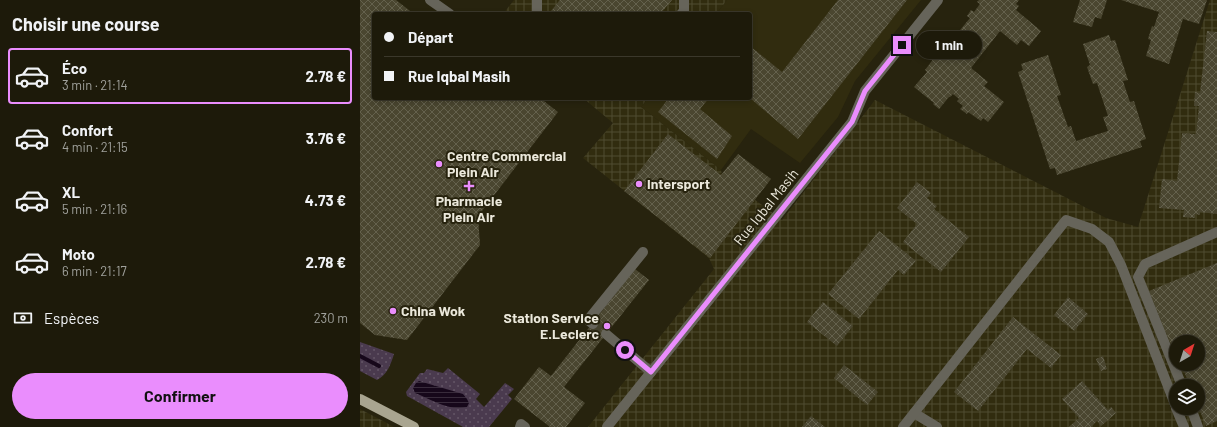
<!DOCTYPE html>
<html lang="fr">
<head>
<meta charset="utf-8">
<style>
  :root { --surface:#1d1a0a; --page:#2a2718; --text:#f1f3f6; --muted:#a0a19c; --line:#3b382b; --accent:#ea8dfd }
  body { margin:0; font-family:Barlow,sans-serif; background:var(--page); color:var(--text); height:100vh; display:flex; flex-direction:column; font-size:15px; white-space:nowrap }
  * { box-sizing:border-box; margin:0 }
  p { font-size:13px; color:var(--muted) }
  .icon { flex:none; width:22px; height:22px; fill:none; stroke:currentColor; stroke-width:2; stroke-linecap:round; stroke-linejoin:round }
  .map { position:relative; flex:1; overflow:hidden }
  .drawer { display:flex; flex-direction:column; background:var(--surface); width:360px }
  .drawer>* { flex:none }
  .banner { position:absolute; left:12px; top:12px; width:380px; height:88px; border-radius:4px; box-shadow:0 2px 6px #0003,0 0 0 1px var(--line); display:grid; align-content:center; height:88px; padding:0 12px; background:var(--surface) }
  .needle { width:26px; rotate:39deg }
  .controls { position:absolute; left:809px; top:335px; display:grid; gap:8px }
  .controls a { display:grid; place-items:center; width:36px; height:36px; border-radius:50%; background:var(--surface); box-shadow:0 2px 6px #0003,0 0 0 1px var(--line); font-size:20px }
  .end { position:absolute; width:18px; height:18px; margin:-9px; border:5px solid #ea8dfd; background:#111; box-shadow:0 0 0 2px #111 }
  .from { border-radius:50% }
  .bubble { position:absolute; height:28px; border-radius:14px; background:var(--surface); box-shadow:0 2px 6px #0003,0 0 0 1px var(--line); font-size:13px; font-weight:700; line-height:28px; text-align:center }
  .banner b { display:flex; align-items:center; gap:14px; height:38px; font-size:15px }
  .banner b+b { border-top:1px solid var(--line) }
  .banner i { width:10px; height:10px; background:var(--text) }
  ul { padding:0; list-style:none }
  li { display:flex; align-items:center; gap:12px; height:56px; margin:0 8px 6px; padding:0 4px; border:2px solid transparent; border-radius:4px }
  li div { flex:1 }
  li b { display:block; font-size:15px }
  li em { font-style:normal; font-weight:700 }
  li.on { border-color:var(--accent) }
  li>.icon { width:36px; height:36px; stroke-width:1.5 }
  h2 { padding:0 12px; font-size:18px; line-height:48px }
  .pay { display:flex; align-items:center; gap:10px; height:44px; padding:0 12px; font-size:15px }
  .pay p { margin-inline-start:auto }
  .button { display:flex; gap:8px; margin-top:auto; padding:8px 12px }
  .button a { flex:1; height:46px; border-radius:24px; background:var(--accent); color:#111; font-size:16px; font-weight:700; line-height:46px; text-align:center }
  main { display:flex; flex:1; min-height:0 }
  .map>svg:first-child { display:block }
  .built { fill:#312c0f }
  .industrial { fill:url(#industrial-grid); fill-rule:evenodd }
  .grass { fill:url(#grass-dots) }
  .water { fill:url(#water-rules) }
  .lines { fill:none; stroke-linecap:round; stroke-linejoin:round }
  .stream { stroke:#16071a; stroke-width:4 }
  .building { fill:url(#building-cross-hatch) }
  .minor-tunnel { stroke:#44412d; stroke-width:10; stroke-dasharray:10 5; stroke-linecap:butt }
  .minor { stroke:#66645a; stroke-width:10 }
  .major { stroke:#a9a590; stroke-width:10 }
  .route { stroke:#ea8dfd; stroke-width:5 }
  .poi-dot { fill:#ea8dfd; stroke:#27230e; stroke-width:1.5 }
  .labels { text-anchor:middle; stroke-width:4; stroke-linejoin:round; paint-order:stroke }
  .poi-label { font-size:14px; font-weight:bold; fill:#ebe8db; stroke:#27230e; text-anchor:start }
  .street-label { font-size:14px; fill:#ebe8db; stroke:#27230e }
</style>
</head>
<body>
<main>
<section class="drawer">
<h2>Choisir une course</h2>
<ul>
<li class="on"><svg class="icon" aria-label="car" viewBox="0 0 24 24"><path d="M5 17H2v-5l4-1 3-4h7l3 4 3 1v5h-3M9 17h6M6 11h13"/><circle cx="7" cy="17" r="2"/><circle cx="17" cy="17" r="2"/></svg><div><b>Éco</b><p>3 min · 21:14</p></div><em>2.78 €</em></li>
<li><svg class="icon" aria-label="car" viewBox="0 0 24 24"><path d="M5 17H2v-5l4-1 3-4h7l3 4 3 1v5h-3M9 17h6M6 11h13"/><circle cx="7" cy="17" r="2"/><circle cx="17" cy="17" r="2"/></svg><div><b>Confort</b><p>4 min · 21:15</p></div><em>3.76 €</em></li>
<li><svg class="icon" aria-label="car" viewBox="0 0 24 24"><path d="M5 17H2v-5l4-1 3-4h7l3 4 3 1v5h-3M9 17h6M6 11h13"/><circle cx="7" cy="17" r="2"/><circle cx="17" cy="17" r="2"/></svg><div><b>XL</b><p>5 min · 21:16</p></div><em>4.73 €</em></li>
<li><svg class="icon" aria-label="car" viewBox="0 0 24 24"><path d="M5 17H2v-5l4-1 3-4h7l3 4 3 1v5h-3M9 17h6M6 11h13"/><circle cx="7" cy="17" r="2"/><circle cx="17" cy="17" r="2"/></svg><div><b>Moto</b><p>6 min · 21:17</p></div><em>2.78 €</em></li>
</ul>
<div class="pay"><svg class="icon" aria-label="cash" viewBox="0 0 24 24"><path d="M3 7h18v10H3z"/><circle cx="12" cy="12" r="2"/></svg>Espèces<p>230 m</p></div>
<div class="button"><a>Confirmer</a></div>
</section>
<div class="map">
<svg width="857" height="427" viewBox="0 0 857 427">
  <defs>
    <pattern id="industrial-grid" width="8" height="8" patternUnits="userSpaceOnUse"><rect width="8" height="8" fill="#312c0f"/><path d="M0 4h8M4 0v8" fill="none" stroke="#4f4b31"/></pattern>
    <pattern id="grass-dots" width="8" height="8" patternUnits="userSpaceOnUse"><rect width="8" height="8" fill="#4a3a4e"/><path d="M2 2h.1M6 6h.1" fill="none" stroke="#645667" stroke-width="1.8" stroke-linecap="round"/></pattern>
    <pattern id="water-rules" width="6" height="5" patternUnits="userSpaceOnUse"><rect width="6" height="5" fill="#16071a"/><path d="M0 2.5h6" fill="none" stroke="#382b3b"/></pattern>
    <pattern id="building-cross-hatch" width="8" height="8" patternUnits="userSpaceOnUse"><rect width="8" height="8" fill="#4a4630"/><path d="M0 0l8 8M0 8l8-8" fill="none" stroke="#64614d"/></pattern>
  </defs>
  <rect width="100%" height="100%" fill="#27230e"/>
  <polygon class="built" points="367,0 561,0 495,81 478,117 440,163 391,129 361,170 281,107 288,98 390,98 390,14 356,14"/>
  <g class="industrial">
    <polygon points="154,0 367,0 356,14 143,14"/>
    <path d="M850,0H857V427H228L354,269L349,258L223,158L253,123L223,98H288L281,107L361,170L362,175L422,220L515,100L746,218L778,227ZM816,342H838V364H816ZM816,386H838V408H816Z"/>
    <polygon points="0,409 23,421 34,427 0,427"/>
  </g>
  <g class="grass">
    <path d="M0,342L34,354C31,364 27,375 17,380L0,371Z"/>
    <polygon points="88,368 120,394 116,399 124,407 145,383 154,389 148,395 152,399 129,427 103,427 47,396 46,392 60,373 64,373 67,369 83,373"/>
  </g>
  <path class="water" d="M59,381L103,394L107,399L109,403L107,407C91,412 70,399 55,393L53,388L56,383Z"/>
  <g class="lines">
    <polyline class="stream" points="0,356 19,366"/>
  </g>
  <g class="building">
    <polygon points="0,0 36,0 54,14 14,14 14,98 180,98 198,112 118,216 120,245 47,340 15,335 0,323"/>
    <polygon points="200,0 312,0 300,14 194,14 191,11"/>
    <polygon points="478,0 547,0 438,139 390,98 390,46 422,72"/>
    <polygon points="619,0 659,0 656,4 659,6 656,10 681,31 669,46 661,40 657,45 640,31 611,68 628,82 624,86 644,102 628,122 623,118 621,121 608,112 607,114 600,109 603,106 597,101 599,99 593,94 590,97 589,97 579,109 573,104 574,103 554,87 567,72 565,70 574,58 576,60 583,51 581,50 585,44 587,46 610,18 607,16 611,10 614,12 620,4 617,2"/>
    <polygon points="720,0 747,0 741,19 735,17 732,27 713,22"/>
    <polygon points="761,0 847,0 839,24 823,19 809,64 786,56 791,40 788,39 792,26 794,27 799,12"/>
    <polygon points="847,31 857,32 857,214 840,212 840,215 835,214 835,218 823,217 824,210 799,208 802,179 817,181 822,133 836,134 839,106 834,106 835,92 840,93"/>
    <polygon points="749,35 751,41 755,40 768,80 763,81 770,102 774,101 786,139 780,141 782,147 697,175 695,168 690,169 658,72 663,70 661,64 688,55 701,95 697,96 708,127 711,126 716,141 748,131 743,117 748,116 737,83 733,84 727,67 730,65 723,44"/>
    <polygon points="309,98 349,98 340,109 372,136 357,159 298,112"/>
    <polygon points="308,134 361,175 378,154 411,179 350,258 264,191"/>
    <polygon points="557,182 571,193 567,198 577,206 574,209 609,237 581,272 543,242 557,224 537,208"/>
    <polygon points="519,231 556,261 544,275 538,270 499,319 468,294"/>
    <polygon points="857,263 857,421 846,426 838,406 838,386 830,386 821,364 838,364 838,342 816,342 816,351 814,347 812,347 789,291"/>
    <polygon points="275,269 289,280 204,387 225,403 206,427 190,427 154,399 179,367 191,376"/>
    <polygon points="708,297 728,314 714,331 694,315"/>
    <polygon points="463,302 493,326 477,346 447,322"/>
    <polygon points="653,317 701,355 691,368 667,349 618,411 594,392"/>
    <polygon points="743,356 747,369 741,371 736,359"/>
    <polygon points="484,365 518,392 507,405 474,378"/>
    <polygon points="722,381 748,410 751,407 756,413 741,426 737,421 731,427 709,427 719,418 702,399"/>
    <polygon points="451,416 465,427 442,427"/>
  </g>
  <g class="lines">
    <polyline class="minor-tunnel" points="233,324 246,334"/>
    <g class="minor">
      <polyline points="70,0 90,14"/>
      <polyline points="177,14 177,0"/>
      <polyline points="321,14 324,11 324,0"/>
      <polyline points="233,324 228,320 283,252"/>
      <polyline points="246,334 291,372"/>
      <polyline points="822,386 778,277 785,264 857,232"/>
      <polyline points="816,408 824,427"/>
      <polyline points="831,408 838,427"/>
      <polyline points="554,413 577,427"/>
      <polyline points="160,427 161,424 165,427"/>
      <polyline points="247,427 492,122 505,91 578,0"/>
      <polyline points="543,427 706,220 732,229 749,242 761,265 816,407"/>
    </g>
    <polyline class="major" points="0,399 54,427"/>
  </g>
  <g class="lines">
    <polyline class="route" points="265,350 291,372 492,122 505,91 542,45"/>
  </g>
  <g class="poi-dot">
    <circle cx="79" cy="164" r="4"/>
    <circle cx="279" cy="184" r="4"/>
    <path d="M107 180h4v4h4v4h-4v4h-4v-4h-4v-4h4z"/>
    <circle cx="33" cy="311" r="4"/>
    <circle cx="247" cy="326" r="4"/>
  </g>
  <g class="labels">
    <g class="poi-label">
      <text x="87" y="161">Centre Commercial<tspan x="87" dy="16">Plein Air</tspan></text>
      <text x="287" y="189">Intersport</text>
      <text x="109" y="206" text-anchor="middle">Pharmacie<tspan x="109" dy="16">Plein Air</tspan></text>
      <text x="41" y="316">China Wok</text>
      <text x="239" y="323" text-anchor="end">Station Service<tspan x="239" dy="16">E.Leclerc</tspan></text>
    </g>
    <g class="street-label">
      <text transform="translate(406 207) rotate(-51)" y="5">Rue Iqbal Masih</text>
    </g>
  </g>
</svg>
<div class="controls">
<a><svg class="needle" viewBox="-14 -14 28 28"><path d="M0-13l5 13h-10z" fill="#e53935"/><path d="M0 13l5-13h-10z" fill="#a0a19c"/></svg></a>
<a><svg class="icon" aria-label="layers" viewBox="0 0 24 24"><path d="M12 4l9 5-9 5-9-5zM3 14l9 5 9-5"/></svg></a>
</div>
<i class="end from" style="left:265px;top:350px"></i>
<i class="end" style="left:542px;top:45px"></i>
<div class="bubble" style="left:556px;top:31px;width:66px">1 min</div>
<div class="banner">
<b><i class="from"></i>Départ</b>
<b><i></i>Rue Iqbal Masih</b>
</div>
</div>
</main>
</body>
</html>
